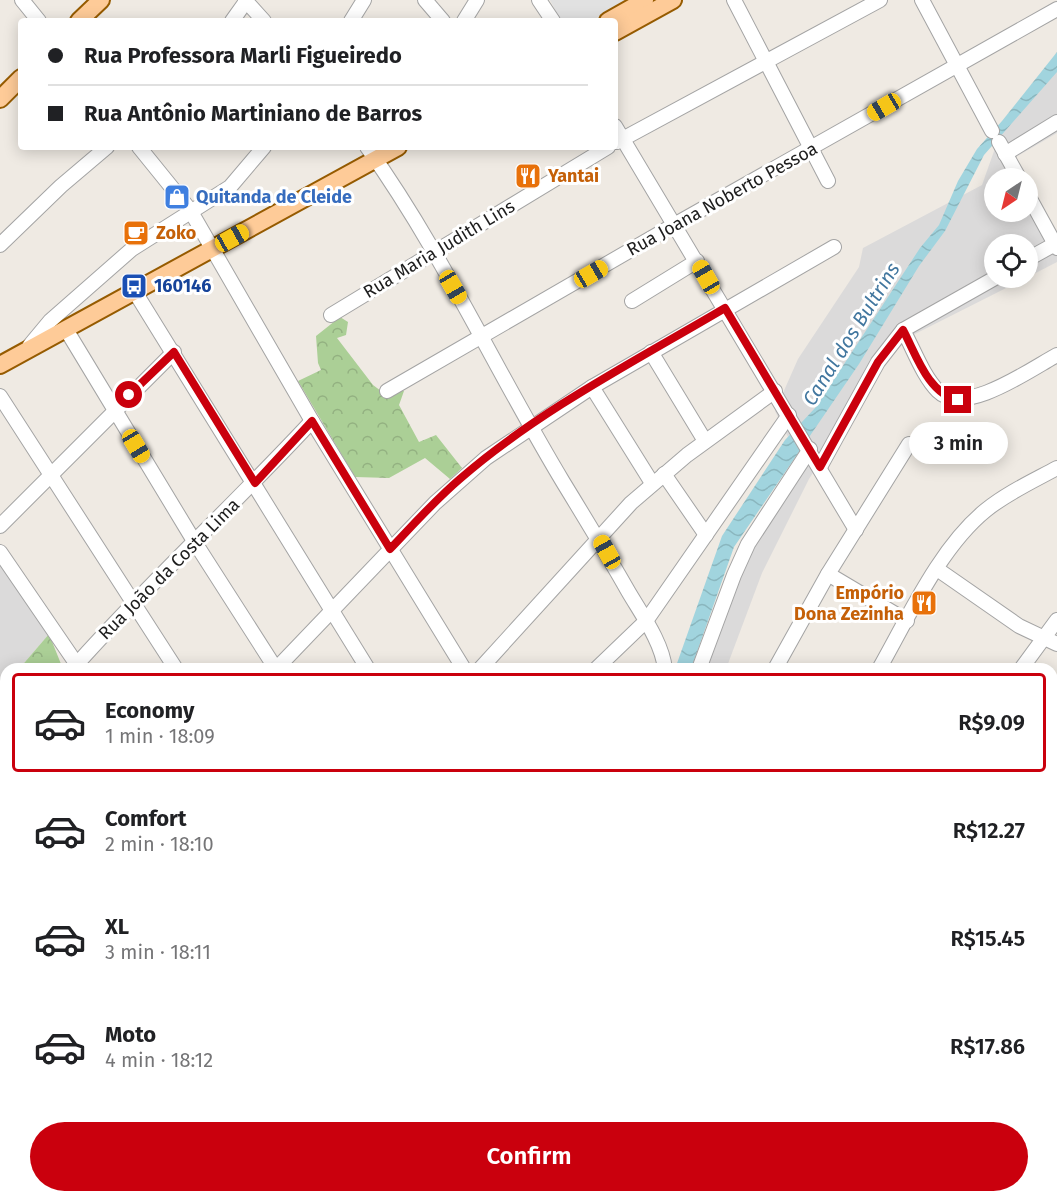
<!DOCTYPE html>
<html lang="en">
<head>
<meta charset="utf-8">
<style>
  :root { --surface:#fff; --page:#f2f2f2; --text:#202124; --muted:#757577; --line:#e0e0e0; --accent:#ca000d }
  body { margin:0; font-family:"Fira Sans",sans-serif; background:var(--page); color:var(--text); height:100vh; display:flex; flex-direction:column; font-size:22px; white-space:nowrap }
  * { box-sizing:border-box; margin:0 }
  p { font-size:20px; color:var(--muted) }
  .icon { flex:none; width:33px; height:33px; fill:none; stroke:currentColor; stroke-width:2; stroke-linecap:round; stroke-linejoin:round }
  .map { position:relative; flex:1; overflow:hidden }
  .drawer { position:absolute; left:0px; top:663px; width:1058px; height:540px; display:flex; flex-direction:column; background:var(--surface); border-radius:18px 18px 0 0; box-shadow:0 3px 15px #0003 }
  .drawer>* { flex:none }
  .top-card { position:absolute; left:18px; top:18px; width:600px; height:132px; border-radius:6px; box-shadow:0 3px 15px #0003; display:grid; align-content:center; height:132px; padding:0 30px; background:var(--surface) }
  .needle { width:39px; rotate:215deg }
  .tools { position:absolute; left:984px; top:168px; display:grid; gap:12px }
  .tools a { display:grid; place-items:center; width:54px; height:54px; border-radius:50%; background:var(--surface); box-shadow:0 3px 15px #0003; font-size:30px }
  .end { position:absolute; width:27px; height:27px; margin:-14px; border:8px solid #ca000d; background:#fff; box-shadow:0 0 0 3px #fff }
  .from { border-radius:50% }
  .bubble { position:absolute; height:42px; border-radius:21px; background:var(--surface); box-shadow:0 3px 15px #0003; font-size:20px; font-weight:600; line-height:42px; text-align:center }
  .car { position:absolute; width:18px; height:36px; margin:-18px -9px; border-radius:8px; box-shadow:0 0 4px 2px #0007; background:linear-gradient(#f5c518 24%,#345 0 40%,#f5c518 0 76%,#345 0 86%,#f5c518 0) }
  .top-card b { display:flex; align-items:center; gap:21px; height:57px; font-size:22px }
  .top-card b+b { border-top:2px solid var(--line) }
  .top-card i { width:15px; height:15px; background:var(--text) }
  ul { padding:10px 0 0; list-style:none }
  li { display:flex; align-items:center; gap:18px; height:99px; margin:0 12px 9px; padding:0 18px; border:3px solid transparent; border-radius:6px }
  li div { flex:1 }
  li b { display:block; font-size:22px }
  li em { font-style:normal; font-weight:600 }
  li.selected { border-color:var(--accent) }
  li>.icon { width:54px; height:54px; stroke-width:1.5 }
  .primary-button { display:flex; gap:12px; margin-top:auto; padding:12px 30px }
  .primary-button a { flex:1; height:69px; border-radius:36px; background:var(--accent); color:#fff; font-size:24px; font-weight:600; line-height:69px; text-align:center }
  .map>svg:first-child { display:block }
  .residential { fill:#dbdada }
  .forest { fill:url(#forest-crowns) }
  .pitch { fill:#7ee0b4 }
  .parking { fill:#e1e1e1 }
  .water { fill:url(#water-waves) }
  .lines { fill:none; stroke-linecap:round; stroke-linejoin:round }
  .stream { stroke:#a1d4de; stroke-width:3 }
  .minor-casing { stroke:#a4a4a4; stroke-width:16 }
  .major-casing { stroke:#965b00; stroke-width:20 }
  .minor { stroke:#fff; stroke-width:14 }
  .major { stroke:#fecb98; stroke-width:16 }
  .route { stroke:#ca000d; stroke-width:8 }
  .labels { text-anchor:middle; stroke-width:6; stroke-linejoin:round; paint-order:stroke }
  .food-label { font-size:18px; font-weight:bold; fill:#c56008; stroke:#fff; text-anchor:start }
  .shop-label { font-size:18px; font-weight:bold; fill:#366cbe; stroke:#fff; text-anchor:start }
  .street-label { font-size:18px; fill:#1d1d1d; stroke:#fff }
  .transit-label { font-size:18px; font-weight:bold; fill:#164399; stroke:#fff; text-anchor:start }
  .water-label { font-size:20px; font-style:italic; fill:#42779f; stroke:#fff }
</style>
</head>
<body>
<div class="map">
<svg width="1057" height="1203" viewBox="0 0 1057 1203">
  <defs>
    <pattern id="forest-crowns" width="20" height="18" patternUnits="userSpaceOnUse" patternTransform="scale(1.5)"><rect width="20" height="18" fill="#abcf96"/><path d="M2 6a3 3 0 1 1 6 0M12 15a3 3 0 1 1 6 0" fill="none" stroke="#93b181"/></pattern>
    <pattern id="water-waves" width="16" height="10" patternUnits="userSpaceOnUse" patternTransform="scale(1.5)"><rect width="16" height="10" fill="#a1d4de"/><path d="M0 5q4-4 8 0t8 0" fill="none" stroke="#8ab6be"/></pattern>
  </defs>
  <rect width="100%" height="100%" fill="#efeae3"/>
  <g class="residential">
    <polygon points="1057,61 1057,133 1009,161 1018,178 994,178 994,212 1028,212 1028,197 1057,253 1057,262 1028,277 1028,244 994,244 994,278 1026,278 913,335 884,361 809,479 762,573 726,669 703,669 738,566 787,488 797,455 775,411 798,359 859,267 863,248 982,185 999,137"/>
    <polygon points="0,556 49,634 19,669 6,669 6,684 0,691"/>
    <polygon points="1057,922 1057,999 1052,1003 1052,926"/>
    <polygon points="1052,1025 1057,1026 1057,1186 1052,1190"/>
    <polygon points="712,1197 1040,1197 1031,1203 695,1203"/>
  </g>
  <g class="forest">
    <polygon points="340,317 348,322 346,335 337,338 373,385 389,397 394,391 404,391 399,405 419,442 436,435 462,468 450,479 425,458 389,478 355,477 298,381 321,370 318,363 316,336"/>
    <polygon points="49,634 63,669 19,669"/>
    <polygon points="6,684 6,937 0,936 0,691"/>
    <polygon points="273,1197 449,1197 451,1203 276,1203"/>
  </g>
  <polygon class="pitch" points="152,1197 209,1197 195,1203 155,1203"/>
  <polygon class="parking" points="550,0 628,0 591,21 561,21"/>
  <g class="water">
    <polygon points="1057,52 1057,72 984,155 945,231 919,266 859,364 734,547 691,669 675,669 722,536 785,440 816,407 920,248 939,225 958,181 977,149 1002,121"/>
    <polygon points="0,1147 6,1148 6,1197 123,1197 128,1203 0,1203"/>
  </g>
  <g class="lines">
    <g class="stream">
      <polyline points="1052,953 1057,951"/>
      <polyline points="679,1203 689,1197"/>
    </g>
    <g class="minor-casing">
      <g id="minor">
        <polyline points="22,0 39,21"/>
        <polyline points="245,0 264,21"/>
        <polyline points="425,0 443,21"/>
        <polyline points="539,0 553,21"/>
        <polyline points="734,0 828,181"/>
        <polyline points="922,0 992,131"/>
        <polyline points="232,21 247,0"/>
        <polyline points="351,21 364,0"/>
        <polyline points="464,21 477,0"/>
        <polyline points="615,126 856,530"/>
        <polyline points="617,142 880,0"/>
        <polyline points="999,142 1019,178"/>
        <polyline points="139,147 190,210 312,421 464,669"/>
        <path d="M367,147C442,252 496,371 563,482C585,518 607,554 628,591C642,615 662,642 665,669"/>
        <polyline points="1005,154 1057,122"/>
        <polyline points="1028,195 1057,248"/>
        <polyline points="0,245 61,186 107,147"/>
        <polyline points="1028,259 1057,243"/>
        <polyline points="135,292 368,669"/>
        <polyline points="632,301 697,261"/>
        <polyline points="331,315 608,147"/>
        <path d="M903,330C914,350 923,376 938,391C964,417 1031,369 1057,355"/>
        <polyline points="67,331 194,541 276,669 435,503 486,458 592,387 834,247"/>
        <polyline points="30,345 50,321 132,249 230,187 264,147"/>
        <polyline points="651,352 705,441"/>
        <polyline points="592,387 652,483"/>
        <polyline points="387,391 674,225 1057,9"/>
        <polyline points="0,396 176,669"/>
        <polyline points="820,467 878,362 903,330 995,278"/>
        <polyline points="664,474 706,535"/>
        <polyline points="0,526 174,352"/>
        <polyline points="0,552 80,669"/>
        <polyline points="937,569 1019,626 1057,644"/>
        <polyline points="828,574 907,621"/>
        <path d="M77,664C152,580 235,504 312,421"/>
        <polyline points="480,669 631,503 687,455 775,391"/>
        <polyline points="596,669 646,621 789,415"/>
        <polyline points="699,669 734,575 748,544 810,449"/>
        <polyline points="775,669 828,574 909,444"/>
        <path d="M879,669C908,618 940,547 986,510C1007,493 1033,481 1057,468"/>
        <polyline points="1021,669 1057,620"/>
        <polyline points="1052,742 1057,742"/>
        <polyline points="1052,966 1057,963"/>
        <polyline points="0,974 6,984"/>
        <polyline points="1052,1025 1057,1023"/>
        <polyline points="0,1143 6,1145"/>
        <polyline points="86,1197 88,1203"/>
        <polyline points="135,1197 140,1203"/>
        <polyline points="839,1197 843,1203"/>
        <polyline points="939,1197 943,1203"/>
        <polyline points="247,1203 258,1197"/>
        <polyline points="553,1203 586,1197"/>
        <polyline points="698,1203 707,1197"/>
        <polyline points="1047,1203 1057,1195"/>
      </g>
    </g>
    <g class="major-casing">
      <g id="major">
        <polyline points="79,21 101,0"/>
        <polyline points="608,21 645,0"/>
        <polyline points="615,32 673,0"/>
        <polyline points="0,99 21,78"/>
        <polyline points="0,365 398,147"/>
      </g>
    </g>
    <use href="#minor" class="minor"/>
    <use href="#major" class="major"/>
  </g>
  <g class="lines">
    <path class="route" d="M129,395L174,352L255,483L312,421L390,549C413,525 435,500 461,478C538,411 637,360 725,308L820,467L878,362L903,330C916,354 928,394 958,400"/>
  </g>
  <defs>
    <g id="restaurant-square" transform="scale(1.35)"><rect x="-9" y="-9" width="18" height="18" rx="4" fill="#e8710a" stroke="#fff"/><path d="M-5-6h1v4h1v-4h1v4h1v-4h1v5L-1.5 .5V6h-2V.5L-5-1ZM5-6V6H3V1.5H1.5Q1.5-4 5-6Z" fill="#fff"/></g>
    <g id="shop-square" transform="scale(1.35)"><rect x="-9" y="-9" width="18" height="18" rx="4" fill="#3f7fe0" stroke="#fff"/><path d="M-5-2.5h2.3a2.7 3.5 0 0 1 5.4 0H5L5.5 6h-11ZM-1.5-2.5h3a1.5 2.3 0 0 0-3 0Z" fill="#fff"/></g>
    <g id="cafe-square" transform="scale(1.35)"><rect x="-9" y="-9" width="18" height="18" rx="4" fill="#e8710a" stroke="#fff"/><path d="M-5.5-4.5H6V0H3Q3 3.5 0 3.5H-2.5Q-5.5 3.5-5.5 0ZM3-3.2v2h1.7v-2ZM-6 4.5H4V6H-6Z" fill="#fff"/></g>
    <g id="bus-square" transform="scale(1.35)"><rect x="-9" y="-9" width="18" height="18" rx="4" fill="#1a4fb4" stroke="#fff"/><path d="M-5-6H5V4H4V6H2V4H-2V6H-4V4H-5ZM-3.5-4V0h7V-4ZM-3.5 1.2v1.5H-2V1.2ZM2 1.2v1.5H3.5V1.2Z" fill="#fff"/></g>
  </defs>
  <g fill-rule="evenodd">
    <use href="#restaurant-square" x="528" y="176"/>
    <use href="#shop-square" x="177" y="197"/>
    <use href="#cafe-square" x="136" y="233"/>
    <use href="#bus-square" x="134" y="286"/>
    <use href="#restaurant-square" x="924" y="603"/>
  </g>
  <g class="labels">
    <g class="food-label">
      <text x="548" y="182">Yantai</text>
      <text x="156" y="239">Zoko</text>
      <text x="904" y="599" text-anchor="end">Empório<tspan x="904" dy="21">Dona Zezinha</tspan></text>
    </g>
    <g class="shop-label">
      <text x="196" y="203">Quitanda de Cleide</text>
    </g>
    <g class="street-label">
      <text transform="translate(722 199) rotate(-29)" y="6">Rua Joana Noberto Pessoa</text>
      <text transform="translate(439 249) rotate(-31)" y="6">Rua Maria Judith Lins</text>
      <text transform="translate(169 569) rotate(-45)" y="6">Rua João da Costa Lima</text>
    </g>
    <g class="transit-label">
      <text x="154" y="292">160146</text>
    </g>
    <g class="water-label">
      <text transform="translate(851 334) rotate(-58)" y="7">Canal dos Bultrins</text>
    </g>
  </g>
</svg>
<div class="tools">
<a><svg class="needle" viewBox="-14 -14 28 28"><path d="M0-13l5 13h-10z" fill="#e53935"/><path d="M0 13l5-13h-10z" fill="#757577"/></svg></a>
<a><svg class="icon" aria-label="locate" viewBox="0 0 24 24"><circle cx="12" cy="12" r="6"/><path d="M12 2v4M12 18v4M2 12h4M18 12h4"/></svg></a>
</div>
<i class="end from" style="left:129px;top:395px"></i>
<i class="end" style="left:958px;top:400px"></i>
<div class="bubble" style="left:909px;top:422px;width:99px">3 min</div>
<i class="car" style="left:884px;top:107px;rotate:240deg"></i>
<i class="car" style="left:232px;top:238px;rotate:61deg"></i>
<i class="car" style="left:591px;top:274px;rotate:60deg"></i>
<i class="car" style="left:706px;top:277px;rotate:330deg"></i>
<i class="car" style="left:453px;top:287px;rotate:150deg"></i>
<i class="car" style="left:136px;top:446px;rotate:149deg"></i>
<i class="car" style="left:607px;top:552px;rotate:331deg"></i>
<div class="top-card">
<b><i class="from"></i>Rua Professora Marli Figueiredo</b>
<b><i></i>Rua Antônio Martiniano de Barros</b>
</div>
<section class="drawer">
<ul>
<li class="selected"><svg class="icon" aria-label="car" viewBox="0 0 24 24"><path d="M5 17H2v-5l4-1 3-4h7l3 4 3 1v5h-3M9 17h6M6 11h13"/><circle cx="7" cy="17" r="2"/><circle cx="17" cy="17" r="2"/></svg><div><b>Economy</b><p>1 min · 18:09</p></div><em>R$9.09</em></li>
<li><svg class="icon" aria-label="car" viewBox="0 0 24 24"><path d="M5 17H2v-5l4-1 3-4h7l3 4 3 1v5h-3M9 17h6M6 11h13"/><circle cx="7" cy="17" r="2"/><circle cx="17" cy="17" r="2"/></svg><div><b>Comfort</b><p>2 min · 18:10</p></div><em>R$12.27</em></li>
<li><svg class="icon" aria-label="car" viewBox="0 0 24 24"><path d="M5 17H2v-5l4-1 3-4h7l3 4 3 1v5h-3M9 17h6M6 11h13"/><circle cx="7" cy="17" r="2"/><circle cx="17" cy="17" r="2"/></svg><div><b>XL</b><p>3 min · 18:11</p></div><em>R$15.45</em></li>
<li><svg class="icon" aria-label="car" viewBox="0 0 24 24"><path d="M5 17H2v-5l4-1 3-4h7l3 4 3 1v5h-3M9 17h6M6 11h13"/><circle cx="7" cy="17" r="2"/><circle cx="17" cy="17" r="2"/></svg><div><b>Moto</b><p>4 min · 18:12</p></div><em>R$17.86</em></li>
</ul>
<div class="primary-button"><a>Confirm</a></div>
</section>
</div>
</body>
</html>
